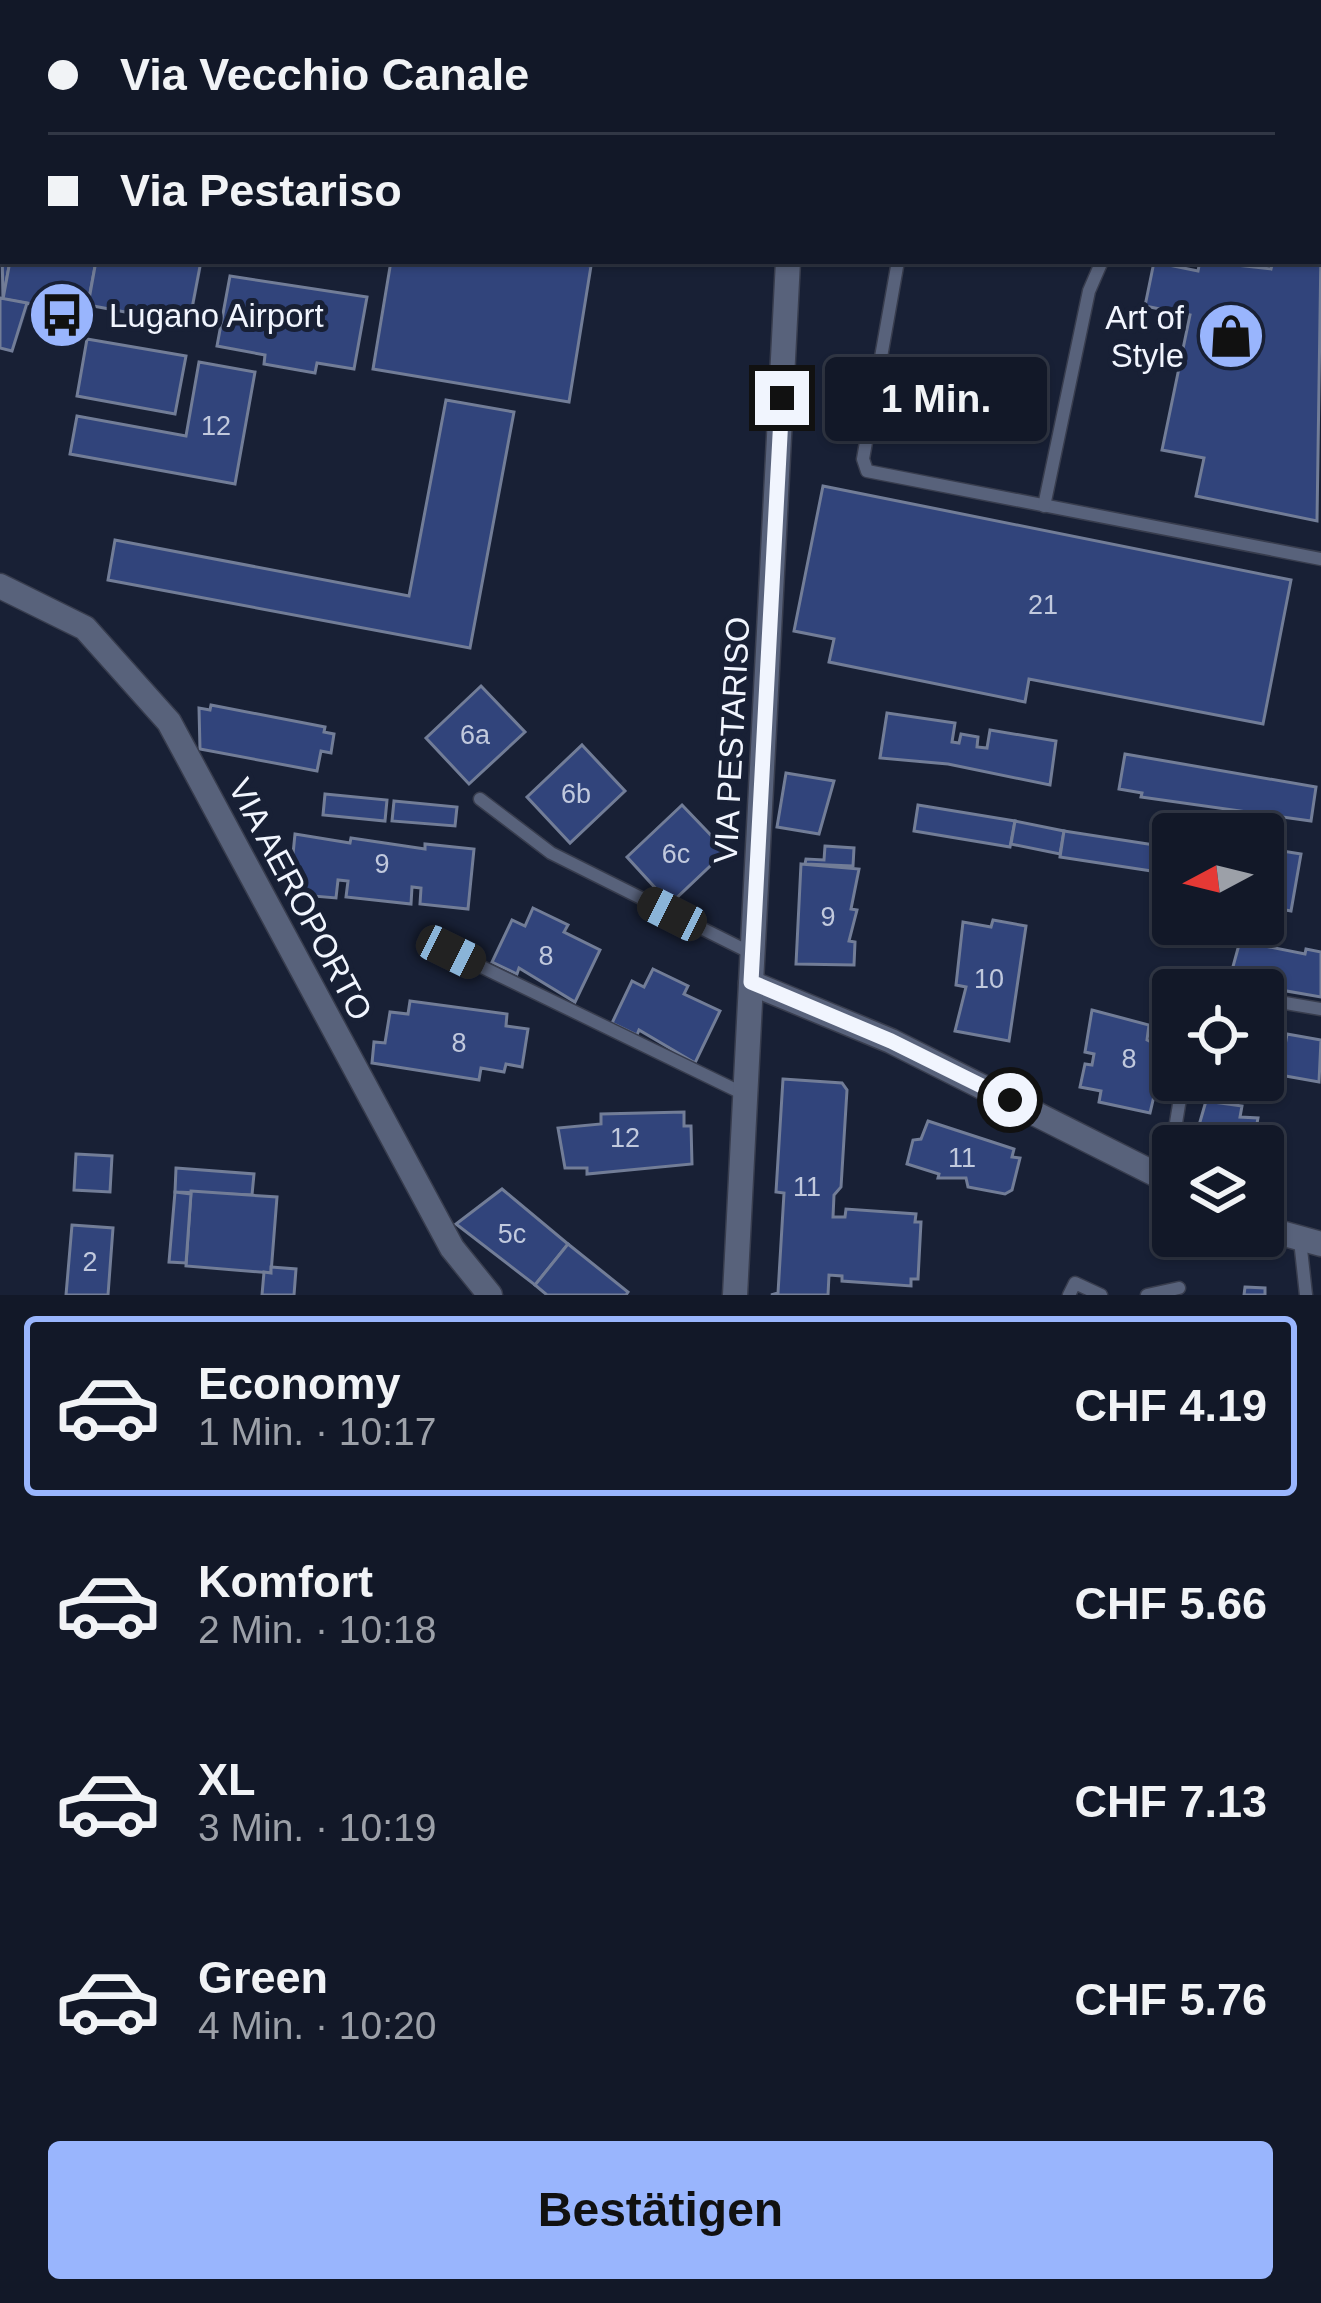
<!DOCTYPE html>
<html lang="de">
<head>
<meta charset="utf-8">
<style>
  :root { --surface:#121828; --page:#1f2534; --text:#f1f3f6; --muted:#9ca0a8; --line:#313745; --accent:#99b5fd }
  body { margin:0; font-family:Helvetica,sans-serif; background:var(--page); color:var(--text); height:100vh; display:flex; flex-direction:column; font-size:45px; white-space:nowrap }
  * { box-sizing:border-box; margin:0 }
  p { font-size:39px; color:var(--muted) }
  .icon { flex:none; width:66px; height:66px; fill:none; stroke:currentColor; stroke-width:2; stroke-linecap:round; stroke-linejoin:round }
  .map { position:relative; height:1295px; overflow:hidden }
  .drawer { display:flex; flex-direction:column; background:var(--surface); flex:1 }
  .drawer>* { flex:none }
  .top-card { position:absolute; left:0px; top:0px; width:1323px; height:264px; box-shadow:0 3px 9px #0004,0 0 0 3px var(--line); display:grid; align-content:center; height:264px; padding:0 48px; background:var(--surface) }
  .needle { width:78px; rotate:263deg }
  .buttons { position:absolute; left:1152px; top:813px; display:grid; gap:24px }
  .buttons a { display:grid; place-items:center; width:132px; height:132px; border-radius:12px; background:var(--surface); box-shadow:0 3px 9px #0004,0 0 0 3px var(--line); font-size:60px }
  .end { position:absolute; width:54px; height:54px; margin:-27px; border:15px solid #f1f5fe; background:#111; box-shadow:0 0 0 6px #111 }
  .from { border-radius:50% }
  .bubble { position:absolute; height:84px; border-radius:12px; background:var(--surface); box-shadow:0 3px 9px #0004,0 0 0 3px var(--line); font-size:39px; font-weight:800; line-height:84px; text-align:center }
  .car { position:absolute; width:36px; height:72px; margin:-36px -18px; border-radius:15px; box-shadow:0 0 9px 3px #0007; background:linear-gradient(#222 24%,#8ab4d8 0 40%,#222 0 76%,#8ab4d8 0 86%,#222 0) }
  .top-card b { display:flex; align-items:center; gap:42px; height:114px; font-size:45px }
  .top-card b+b { border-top:3px solid var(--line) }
  .top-card i { width:30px; height:30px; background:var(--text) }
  ul { padding:21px 0 0; list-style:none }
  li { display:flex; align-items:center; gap:36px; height:180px; margin:0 24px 18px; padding:0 24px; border:6px solid transparent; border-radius:12px }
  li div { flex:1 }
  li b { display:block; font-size:45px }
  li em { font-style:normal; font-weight:800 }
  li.selected { border-color:var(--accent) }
  li>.icon { width:108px; height:108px; stroke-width:1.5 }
  .cta { display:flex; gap:24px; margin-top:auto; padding:24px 48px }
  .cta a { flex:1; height:138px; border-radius:12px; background:var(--accent); color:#111; font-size:48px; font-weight:800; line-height:138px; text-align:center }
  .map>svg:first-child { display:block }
  .built { fill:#1f2944 }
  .green { fill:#192857 }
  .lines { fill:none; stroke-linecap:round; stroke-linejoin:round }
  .taxiway { stroke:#727989; stroke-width:72 }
  .building { fill:#31447b; stroke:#727d97; stroke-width:3 }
  .lane-casing { stroke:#383d4e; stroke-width:15 }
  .street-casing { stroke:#383d4e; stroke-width:27 }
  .lane { stroke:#58627b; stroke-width:12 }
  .street { stroke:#58627b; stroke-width:24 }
  .route { stroke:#f1f5fe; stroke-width:15 }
  .labels { text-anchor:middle; stroke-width:10; stroke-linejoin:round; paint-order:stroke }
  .number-label { font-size:27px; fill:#c1c9dd }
  .poi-label { font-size:33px; fill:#f1f5fe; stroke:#182035; text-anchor:start }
  .street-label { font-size:33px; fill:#f1f5fe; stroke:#182035 }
</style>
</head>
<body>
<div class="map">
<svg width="1321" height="1295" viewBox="0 0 1321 1295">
  <rect width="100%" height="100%" fill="#182035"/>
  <polygon class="built" points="0,0 263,0 3,3 3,261 203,261 191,324 92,305 90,316 29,306 13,353 0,349"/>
  <polygon class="green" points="729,0 1321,0 1321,111 1320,3"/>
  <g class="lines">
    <polyline class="taxiway" points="22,3 23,0"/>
  </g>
  <g class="building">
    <polygon points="0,153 3,261 10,261 3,299"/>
    <polygon points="1321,250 1317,521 1196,496 1204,458 1162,450 1190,315 1145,306 1154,262 1198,271 1200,261 1271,269 1273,261 1320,261"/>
    <polygon points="10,261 96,261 86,314 3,299"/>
    <polygon points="96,261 201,261 189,324 88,305"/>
    <polygon points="391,261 561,261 591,266 569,402 373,369"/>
    <polygon points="230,276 367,297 354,369 317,363 315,373 264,364 265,355 217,346"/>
    <polygon points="0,298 27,303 12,351 0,348"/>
    <polygon points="87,339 186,356 175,414 77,396"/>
    <polygon points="199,362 255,372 235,484 70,454 77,416 186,436"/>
    <polygon points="446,400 514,412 470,648 108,580 115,540 409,596"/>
    <polygon points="823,486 1291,580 1263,724 1029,679 1025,702 829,662 834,639 794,631"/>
    <polygon points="481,686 525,732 469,784 426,738"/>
    <polygon points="211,705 325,727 324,732 334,734 331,753 321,751 317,771 200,749 199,708 210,710"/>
    <polygon points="887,713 955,723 952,742 959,743 961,734 978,737 977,747 987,748 990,730 1056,741 1050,785 948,764 880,758"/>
    <polygon points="582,745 625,791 570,843 527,797"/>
    <polygon points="1125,754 1316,787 1311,821 1141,797 1142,793 1119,789"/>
    <polygon points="786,773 834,781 819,834 777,827"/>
    <polygon points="325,794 387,800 385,821 323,815"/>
    <polygon points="394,801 457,807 455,826 392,821"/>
    <polygon points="682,805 726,851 670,904 627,857"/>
    <polygon points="918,805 1015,821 1010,847 914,831"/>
    <polygon points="1015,821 1064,831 1060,854 1011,844"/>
    <polygon points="1064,831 1161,846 1158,872 1060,857"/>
    <polygon points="295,834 350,843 351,838 425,849 425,844 474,849 468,909 420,904 421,888 412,887 411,904 346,897 348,881 338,880 336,898 289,894"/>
    <polygon points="825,846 854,848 853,866 805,864 806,859 824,860"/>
    <polygon points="1263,848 1301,854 1291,911 1263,906"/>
    <polygon points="801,864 859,869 851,909 857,910 849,941 855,942 854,965 796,964"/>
    <polygon points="533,908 568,925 564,932 600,950 575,1002 519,968 517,974 492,962 512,920 525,926"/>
    <polygon points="993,920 1026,926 1009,1041 955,1031 966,987 956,985 963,922 991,927"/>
    <polygon points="1240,941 1305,954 1306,949 1321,952 1321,997 1229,981"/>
    <polygon points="653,969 688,986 684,994 720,1011 695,1063 639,1030 637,1035 612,1023 632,981 644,987"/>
    <polygon points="410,1001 507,1014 506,1026 528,1029 522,1067 506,1064 504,1072 481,1068 479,1080 372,1063 374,1042 385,1043 390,1012 408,1014"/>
    <polygon points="1092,1010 1149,1025 1147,1040 1165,1049 1150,1113 1099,1102 1101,1091 1080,1087 1085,1064 1092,1065 1094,1054 1085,1052"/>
    <polygon points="1287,1034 1321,1040 1319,1082 1280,1075"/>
    <polygon points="783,1079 842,1083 847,1090 841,1187 834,1195 833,1217 845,1217 846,1209 916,1214 915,1222 921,1222 918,1279 911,1279 911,1286 842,1281 842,1276 829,1275 828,1295 771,1295 778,1293 784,1193 776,1192"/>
    <polygon points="1206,1101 1242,1106 1240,1117 1258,1118 1256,1129 1274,1139 1263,1171 1263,1146 1193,1146"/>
    <polygon points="684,1112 684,1126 691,1126 692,1164 587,1174 587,1168 565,1168 558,1128 601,1124 601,1114"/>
    <polygon points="928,1121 1014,1149 1012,1157 1020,1158 1012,1190 1005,1194 968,1187 966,1178 938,1178 939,1174 907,1164 913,1140 921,1139"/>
    <polygon points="76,1154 112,1156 110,1192 74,1190"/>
    <polygon points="176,1168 254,1174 252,1195 175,1192"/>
    <polygon points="502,1189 568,1244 535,1285 456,1224"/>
    <polygon points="191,1191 277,1197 271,1273 186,1266"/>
    <polygon points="175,1192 191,1194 186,1263 169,1262"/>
    <polygon points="72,1225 113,1228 108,1295 66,1295"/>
    <polygon points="568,1244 628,1292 626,1295 547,1295 535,1285"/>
    <polygon points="271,1267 296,1269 294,1295 262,1295 264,1272 271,1273"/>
    <polygon points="1245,1287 1265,1288 1265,1295 1244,1295"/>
  </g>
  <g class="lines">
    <g class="lane-casing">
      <g id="lane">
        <polyline points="339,0 354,3"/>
        <polyline points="221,3 221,0"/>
        <polyline points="0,137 3,137"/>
        <polyline points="1320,197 1321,197"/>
        <polyline points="898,261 863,459 867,471 1321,559"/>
        <polyline points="1044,506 1089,291 1102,261"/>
        <polyline points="480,799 551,853 753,954"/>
        <polyline points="451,952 744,1094"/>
        <polyline points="1197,990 1199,978"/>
        <polyline points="1268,1000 1321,1009"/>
        <polyline points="1167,1178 1183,1080"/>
        <polyline points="1300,1240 1306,1295"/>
        <polyline points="1069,1295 1075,1283 1101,1295"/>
        <polyline points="1147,1295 1179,1288"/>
      </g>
    </g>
    <g class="street-casing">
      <g id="street">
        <polyline points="0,586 85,628 169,722 452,1248 490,1295"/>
        <polyline points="751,983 891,1041 1173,1183"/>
        <polyline points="1263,1228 1321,1244"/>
        <polyline points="735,1295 788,261"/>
      </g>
    </g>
    <use href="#lane" class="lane"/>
    <use href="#street" class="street"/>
  </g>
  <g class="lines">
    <polyline class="route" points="782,398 751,982 891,1041 1010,1100"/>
  </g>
  <defs>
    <g id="bus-disc" transform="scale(3.45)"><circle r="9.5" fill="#99b5fd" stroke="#182035"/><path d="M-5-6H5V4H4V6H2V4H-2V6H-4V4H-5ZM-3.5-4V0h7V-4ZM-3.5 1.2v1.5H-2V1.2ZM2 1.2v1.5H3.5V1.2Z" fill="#111"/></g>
    <g id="shop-disc" transform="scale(3.45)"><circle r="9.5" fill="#99b5fd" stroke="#182035"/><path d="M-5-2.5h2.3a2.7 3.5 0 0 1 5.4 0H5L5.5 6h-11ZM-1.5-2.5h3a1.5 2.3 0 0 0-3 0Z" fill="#111"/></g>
  </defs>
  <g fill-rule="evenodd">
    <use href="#bus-disc" x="62" y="315"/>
    <use href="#shop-disc" x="1231" y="336"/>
  </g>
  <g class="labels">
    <g class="number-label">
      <text x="216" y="435">12</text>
      <text x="1043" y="614">21</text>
      <text x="475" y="744">6a</text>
      <text x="576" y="803">6b</text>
      <text x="676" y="863">6c</text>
      <text x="382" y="873">9</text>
      <text x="828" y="926">9</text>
      <text x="546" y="965">8</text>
      <text x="989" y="988">10</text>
      <text x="459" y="1052">8</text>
      <text x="1129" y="1068">8</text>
      <text x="625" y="1147">12</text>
      <text x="962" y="1167">11</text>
      <text x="807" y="1196">11</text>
      <text x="512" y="1243">5c</text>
      <text x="90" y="1271">2</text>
    </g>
    <g class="poi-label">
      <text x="109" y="327">Lugano Airport</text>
      <text x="1184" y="329" text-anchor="end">Art of<tspan x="1184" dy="38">Style</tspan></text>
    </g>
    <g class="street-label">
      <text transform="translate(731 740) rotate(-87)" y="12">VIA PESTARISO</text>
      <text transform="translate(301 899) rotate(62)" y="12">VIA AEROPORTO</text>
    </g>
  </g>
</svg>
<div class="buttons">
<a><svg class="needle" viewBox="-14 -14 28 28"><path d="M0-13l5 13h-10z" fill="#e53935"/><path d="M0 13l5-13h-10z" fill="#9ca0a8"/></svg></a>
<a><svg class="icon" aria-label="locate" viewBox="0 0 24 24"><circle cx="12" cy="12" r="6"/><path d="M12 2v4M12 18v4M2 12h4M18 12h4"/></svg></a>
<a><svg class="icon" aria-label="layers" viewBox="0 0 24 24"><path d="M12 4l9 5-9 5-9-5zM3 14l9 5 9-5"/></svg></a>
</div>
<i class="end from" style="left:1010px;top:1100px"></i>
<i class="end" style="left:782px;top:398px"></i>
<div class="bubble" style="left:825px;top:357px;width:222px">1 Min.</div>
<i class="car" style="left:672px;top:914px;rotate:297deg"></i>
<i class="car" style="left:451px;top:952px;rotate:116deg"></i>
<div class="top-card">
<b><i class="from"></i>Via Vecchio Canale</b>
<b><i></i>Via Pestariso</b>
</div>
</div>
<section class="drawer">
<ul>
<li class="selected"><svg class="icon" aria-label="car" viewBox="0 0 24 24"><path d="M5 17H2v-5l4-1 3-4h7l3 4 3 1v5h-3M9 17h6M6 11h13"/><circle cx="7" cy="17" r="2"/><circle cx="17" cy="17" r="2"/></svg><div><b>Economy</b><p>1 Min. · 10:17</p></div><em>CHF 4.19</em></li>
<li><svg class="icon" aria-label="car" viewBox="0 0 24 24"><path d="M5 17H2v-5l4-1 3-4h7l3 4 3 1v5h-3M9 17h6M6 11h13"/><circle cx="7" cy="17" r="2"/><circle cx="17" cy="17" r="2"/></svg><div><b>Komfort</b><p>2 Min. · 10:18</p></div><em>CHF 5.66</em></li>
<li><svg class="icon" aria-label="car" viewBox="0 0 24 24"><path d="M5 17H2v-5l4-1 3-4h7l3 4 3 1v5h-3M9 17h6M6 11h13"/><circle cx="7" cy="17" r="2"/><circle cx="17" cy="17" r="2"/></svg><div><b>XL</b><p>3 Min. · 10:19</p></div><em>CHF 7.13</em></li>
<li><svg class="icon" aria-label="car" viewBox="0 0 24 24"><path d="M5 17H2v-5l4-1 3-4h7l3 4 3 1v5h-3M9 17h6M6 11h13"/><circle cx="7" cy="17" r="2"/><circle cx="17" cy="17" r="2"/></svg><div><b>Green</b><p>4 Min. · 10:20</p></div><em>CHF 5.76</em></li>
</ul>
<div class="cta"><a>Bestätigen</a></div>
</section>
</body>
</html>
